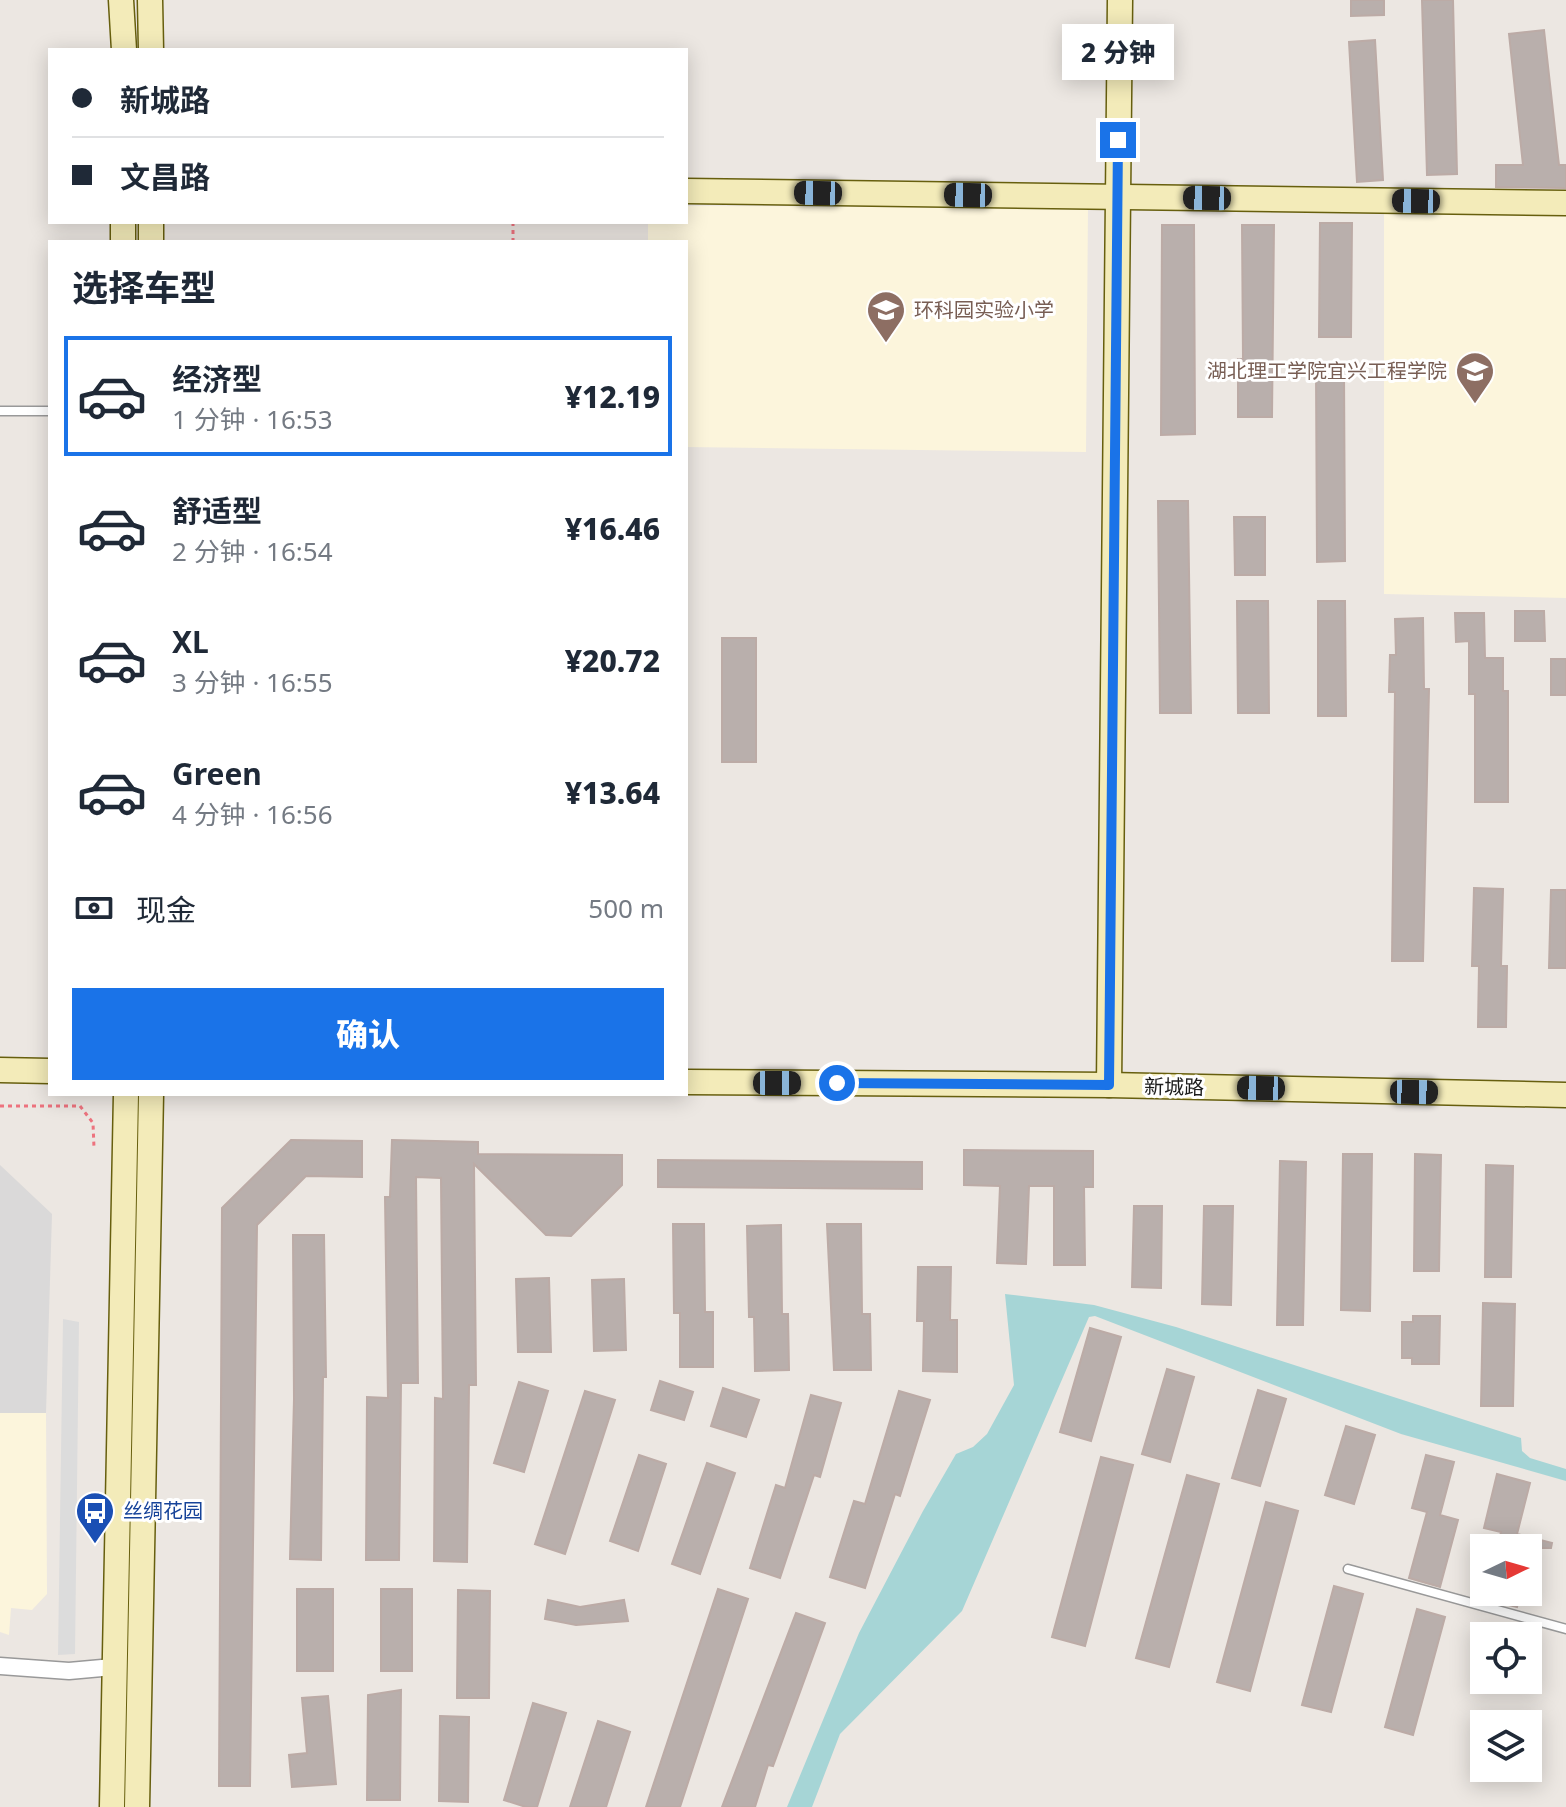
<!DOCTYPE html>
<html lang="zh">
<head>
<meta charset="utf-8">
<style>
  :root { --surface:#fff; --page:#f6f6f7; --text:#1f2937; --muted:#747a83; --line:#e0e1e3; --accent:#1a73e8 }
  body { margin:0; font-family:"Noto Sans","Noto Sans SC",sans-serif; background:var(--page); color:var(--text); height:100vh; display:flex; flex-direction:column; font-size:30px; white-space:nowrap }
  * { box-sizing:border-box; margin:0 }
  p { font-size:26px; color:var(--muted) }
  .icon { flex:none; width:44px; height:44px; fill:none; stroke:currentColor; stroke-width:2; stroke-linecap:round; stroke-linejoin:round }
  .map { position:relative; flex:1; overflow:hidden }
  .side { position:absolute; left:48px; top:240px; width:640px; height:856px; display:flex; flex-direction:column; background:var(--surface); border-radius:0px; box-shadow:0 4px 20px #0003 }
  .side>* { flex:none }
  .banner { position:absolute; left:48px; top:48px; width:640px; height:176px; border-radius:0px; box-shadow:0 4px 20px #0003; display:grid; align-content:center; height:176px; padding:0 24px; background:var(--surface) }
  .needle { width:52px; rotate:85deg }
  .tools { position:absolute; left:1470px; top:1534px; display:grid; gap:16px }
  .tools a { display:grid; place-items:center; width:72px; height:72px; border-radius:0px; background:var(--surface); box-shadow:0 4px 20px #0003; font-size:40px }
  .end { position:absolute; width:36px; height:36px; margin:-18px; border:10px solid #1a73e8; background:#fff; box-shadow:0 0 0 4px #fff }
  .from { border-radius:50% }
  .bubble { position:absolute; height:56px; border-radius:0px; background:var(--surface); box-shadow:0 4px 20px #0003; font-size:26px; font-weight:800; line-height:56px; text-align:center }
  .car { position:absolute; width:24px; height:48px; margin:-24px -12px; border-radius:10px; box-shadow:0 0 6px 2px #0007; background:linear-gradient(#222 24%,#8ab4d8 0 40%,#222 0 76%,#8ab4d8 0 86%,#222 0) }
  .banner b { display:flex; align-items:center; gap:28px; height:76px; font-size:30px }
  .banner b+b { border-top:2px solid var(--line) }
  .banner i { width:20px; height:20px; background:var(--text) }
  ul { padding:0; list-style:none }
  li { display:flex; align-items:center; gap:24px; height:120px; margin:0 16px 12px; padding:0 8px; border:4px solid transparent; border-radius:0px }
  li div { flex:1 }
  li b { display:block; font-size:30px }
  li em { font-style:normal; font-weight:800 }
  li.on { border-color:var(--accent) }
  li>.icon { width:72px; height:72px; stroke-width:1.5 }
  h2 { padding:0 24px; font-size:36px; line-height:96px }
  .pay { display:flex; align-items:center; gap:20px; height:88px; padding:0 24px; font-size:30px }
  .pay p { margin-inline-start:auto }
  .button { display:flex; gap:16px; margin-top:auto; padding:16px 24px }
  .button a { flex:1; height:92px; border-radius:0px; background:var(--accent); color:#fff; font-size:32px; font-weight:800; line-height:92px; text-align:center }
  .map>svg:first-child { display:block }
  .residential { fill:#dad9d9 }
  .education { fill:#fcf5dc }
  .parking { fill:#dcdcdc }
  .water { fill:#a6d5d6 }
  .building { fill:#b9afac; stroke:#bcaba6; stroke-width:2 }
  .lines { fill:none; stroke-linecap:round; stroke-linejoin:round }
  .lane-casing { stroke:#999; stroke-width:11 }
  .street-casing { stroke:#999; stroke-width:19 }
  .secondary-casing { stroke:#675f0e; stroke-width:27 }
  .path { stroke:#ed737e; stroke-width:3; stroke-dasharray:4 4; stroke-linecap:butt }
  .lane { stroke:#fff; stroke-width:8 }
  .street { stroke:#fff; stroke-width:16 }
  .secondary { stroke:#f3ebb9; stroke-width:24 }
  .route { stroke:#1a73e8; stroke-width:10 }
  .labels { text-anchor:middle; stroke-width:6; stroke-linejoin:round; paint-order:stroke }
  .education-label { font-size:20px; fill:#785e54; stroke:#fff; text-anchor:start }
  .street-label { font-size:20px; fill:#1c1c1c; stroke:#fff }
  .transit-label { font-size:20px; fill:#164399; stroke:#fff; text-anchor:start }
</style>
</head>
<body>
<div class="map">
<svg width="1566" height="1807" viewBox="0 0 1566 1807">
  <rect width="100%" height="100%" fill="#ece7e2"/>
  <polygon class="residential" points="0,1165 52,1214 46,1413 0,1413"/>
  <g class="education">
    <polygon points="686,206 1088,207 1086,452 686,447 686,242 648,242 648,222 686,222"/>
    <polygon points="1384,214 1566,216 1566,598 1384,594"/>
    <polygon points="0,1413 46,1413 47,1594 32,1610 11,1608 9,1635 0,1632"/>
  </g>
  <polygon class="parking" points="63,1319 79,1322 75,1654 58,1655"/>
  <polygon class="water" points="1005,1294 1094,1305 1176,1327 1521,1438 1522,1451 1530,1458 1566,1469 1566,1481 1401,1434 1095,1316 1089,1317 962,1611 840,1734 812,1807 787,1807 859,1633 923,1511 956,1454 973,1447 987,1434 1014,1385"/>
  <g class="building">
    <polygon points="1351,0 1384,0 1384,15 1351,16"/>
    <polygon points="1422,0 1453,0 1457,174 1427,175"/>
    <polygon points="1544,30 1559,165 1566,165 1566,188 1496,187 1496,165 1523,165 1509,34"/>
    <polygon points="1375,40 1383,180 1357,182 1349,42"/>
    <polygon points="1320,223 1352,223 1351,337 1319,337"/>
    <polygon points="1162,225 1194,225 1195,434 1161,435"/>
    <polygon points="1242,225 1274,225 1272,417 1238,417 1238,359 1243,359"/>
    <polygon points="1316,371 1344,371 1345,561 1317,562"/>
    <polygon points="1158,501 1188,501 1191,713 1160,713"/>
    <polygon points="1234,517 1265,517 1265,575 1235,575"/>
    <polygon points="1237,601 1268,601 1269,713 1238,713"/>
    <polygon points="1318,601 1345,601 1346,716 1318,716"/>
    <polygon points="1515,611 1544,611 1545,641 1515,641"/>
    <polygon points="1455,613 1484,613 1485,658 1503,658 1503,691 1508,691 1508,802 1475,802 1475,694 1469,694 1469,641 1456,642"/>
    <polygon points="1423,618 1424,689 1429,689 1423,961 1392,961 1395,692 1389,692 1390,655 1396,655 1395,619"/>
    <rect x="722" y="638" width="34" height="124"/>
    <rect x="1551" y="659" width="15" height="36"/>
    <polygon points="1474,888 1503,889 1501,966 1507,966 1506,1027 1478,1027 1479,966 1472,966"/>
    <polygon points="1551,890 1566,890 1566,968 1549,968"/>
    <polygon points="291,1140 362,1141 362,1177 306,1176 257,1225 250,1786 219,1786 222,1208"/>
    <polygon points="392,1140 478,1142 478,1154 622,1155 622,1185 571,1236 546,1235 474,1164 476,1385 469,1385 467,1562 434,1561 435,1398 443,1399 441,1178 416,1177 418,1383 401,1383 399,1560 366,1560 367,1397 388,1398 385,1197 390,1197"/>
    <polygon points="964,1150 1093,1151 1093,1187 1084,1187 1085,1265 1054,1265 1054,1186 1029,1186 1026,1264 997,1263 1000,1186 964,1185"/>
    <polygon points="1343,1154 1372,1154 1370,1311 1341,1310"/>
    <polygon points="1415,1154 1441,1155 1439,1271 1414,1271"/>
    <polygon points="658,1160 922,1162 922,1189 658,1187"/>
    <polygon points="1280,1161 1306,1162 1303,1325 1277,1325"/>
    <polygon points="1486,1165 1513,1166 1511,1277 1485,1277"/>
    <polygon points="1134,1206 1162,1206 1161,1288 1132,1287"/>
    <polygon points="1204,1206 1233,1206 1231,1305 1202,1304"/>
    <polygon points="673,1224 704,1224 705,1312 713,1312 713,1367 680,1367 680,1313 674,1313"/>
    <polygon points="827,1224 861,1224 862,1314 870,1314 871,1370 834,1370"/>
    <polygon points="781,1225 782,1314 788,1314 789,1370 755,1371 754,1317 749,1317 747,1226"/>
    <polygon points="293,1235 324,1235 326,1377 323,1377 321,1560 290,1559 294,1399"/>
    <polygon points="918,1267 951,1267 950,1320 957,1320 957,1372 923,1371 924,1321 917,1321"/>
    <polygon points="549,1278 551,1352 518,1352 516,1279"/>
    <polygon points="624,1279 626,1350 594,1351 592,1280"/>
    <polygon points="1483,1303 1515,1304 1513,1406 1481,1406"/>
    <polygon points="1413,1316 1440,1316 1439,1364 1412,1364 1412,1358 1402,1358 1402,1322 1413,1322"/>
    <polygon points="1090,1328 1121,1337 1091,1441 1060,1432"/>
    <polygon points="1167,1369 1194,1377 1170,1462 1142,1454"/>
    <polygon points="660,1381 693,1392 684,1420 651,1410"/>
    <polygon points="519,1382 548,1391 524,1472 494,1463"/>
    <polygon points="723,1388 759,1400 746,1437 711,1426"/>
    <polygon points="1258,1390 1286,1399 1260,1486 1232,1478"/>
    <polygon points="585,1391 615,1400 565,1554 535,1544"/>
    <polygon points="899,1391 930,1400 900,1496 895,1494 865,1588 830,1577 854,1501 865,1504"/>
    <polygon points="811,1395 841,1403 820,1477 814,1475 780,1578 750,1568 776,1485 785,1488"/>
    <polygon points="1346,1426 1375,1435 1354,1504 1325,1495"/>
    <polygon points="639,1455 666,1464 638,1551 610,1541"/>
    <polygon points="1426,1455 1454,1462 1440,1515 1458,1520 1440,1587 1409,1578 1427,1512 1412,1508"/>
    <polygon points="1101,1457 1133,1465 1085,1646 1052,1637"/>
    <polygon points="707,1463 735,1473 700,1574 672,1564"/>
    <polygon points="1497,1474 1530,1483 1517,1534 1552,1543 1551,1548 1497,1548 1501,1532 1484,1528"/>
    <polygon points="1187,1475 1219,1484 1169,1667 1136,1658"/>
    <polygon points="1266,1502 1298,1511 1250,1691 1217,1682"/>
    <polygon points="1334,1586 1363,1594 1331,1712 1302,1705"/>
    <rect x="297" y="1589" width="36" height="82"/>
    <rect x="381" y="1589" width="31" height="82"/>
    <polygon points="718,1589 748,1599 680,1807 646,1807"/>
    <polygon points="458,1590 490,1591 489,1698 457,1698"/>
    <polygon points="1478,1592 1521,1592 1517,1607 1477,1597"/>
    <polygon points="548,1600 580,1607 624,1600 628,1621 576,1625 545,1619"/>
    <polygon points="1417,1609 1445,1617 1413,1735 1385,1727"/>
    <polygon points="796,1613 825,1623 773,1766 768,1765 755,1807 722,1807"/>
    <polygon points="401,1690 400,1800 367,1800 368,1695"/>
    <polygon points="328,1696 336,1784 292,1787 289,1755 307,1753 302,1698"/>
    <polygon points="533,1703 566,1713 537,1807 526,1807 504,1800"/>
    <polygon points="440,1716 469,1717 468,1802 439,1801"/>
    <polygon points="598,1721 630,1732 606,1807 570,1807"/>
  </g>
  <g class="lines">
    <g class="lane-casing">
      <g id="lane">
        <polyline points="0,411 50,411"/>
        <polyline points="1348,1569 1566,1629"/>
      </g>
    </g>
    <g class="street-casing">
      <polyline id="street" points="0,1666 69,1671 113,1667"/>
    </g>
    <g class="secondary-casing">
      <g id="secondary">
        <polyline points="121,0 124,50"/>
        <polyline points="150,0 151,50"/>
        <polyline points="686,191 1566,203"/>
        <polyline points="151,222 151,242"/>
        <polyline points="123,242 123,222"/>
        <polyline points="0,1070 50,1071"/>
        <polyline points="686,1082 1109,1085 1566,1095"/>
        <polyline points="1109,1085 1120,0"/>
        <polyline points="112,1807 126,1094"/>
        <polyline points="137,1807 151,1094"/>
      </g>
    </g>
    <g class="path">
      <polyline points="513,242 513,222"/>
      <polyline points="0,1106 80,1106 93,1123 94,1148"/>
    </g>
    <use href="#lane" class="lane"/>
    <use href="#street" class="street"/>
    <use href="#secondary" class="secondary"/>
  </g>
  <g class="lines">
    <polyline class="route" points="837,1083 1109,1085 1118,140"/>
  </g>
  <defs>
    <g id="school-pin" transform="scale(2)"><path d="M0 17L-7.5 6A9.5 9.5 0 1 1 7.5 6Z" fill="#8d6e63" stroke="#fff"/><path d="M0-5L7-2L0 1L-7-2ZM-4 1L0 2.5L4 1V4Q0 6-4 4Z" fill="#fff"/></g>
    <g id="university-pin" transform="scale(2)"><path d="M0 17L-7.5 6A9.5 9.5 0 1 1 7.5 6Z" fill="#8d6e63" stroke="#fff"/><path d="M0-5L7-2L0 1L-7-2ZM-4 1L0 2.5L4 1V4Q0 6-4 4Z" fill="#fff"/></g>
    <g id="bus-pin" transform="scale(2)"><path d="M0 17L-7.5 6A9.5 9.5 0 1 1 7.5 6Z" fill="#1a4fb4" stroke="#fff"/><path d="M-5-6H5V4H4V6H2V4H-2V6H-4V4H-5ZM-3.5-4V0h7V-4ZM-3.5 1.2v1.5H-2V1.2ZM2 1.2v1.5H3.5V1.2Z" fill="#fff"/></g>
  </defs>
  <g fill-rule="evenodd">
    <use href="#school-pin" x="886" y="310"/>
    <use href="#university-pin" x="1475" y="371"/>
    <use href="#bus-pin" x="95" y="1511"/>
  </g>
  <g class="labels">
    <g class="education-label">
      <text x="914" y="317">环科园实验小学</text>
      <text x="1447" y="378" text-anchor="end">湖北理工学院宜兴工程学院</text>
    </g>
    <g class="street-label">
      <text transform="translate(1174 1087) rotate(1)" y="7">新城路</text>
    </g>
    <g class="transit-label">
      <text x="123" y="1518">丝绸花园</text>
    </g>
  </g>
</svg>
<div class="tools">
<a><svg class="needle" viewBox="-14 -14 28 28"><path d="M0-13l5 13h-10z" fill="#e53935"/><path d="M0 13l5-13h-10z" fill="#747a83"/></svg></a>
<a><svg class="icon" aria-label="locate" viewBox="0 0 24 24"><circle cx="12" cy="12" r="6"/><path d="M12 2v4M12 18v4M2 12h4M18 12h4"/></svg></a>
<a><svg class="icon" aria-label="layers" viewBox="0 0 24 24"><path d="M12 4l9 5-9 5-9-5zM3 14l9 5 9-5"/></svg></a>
</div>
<i class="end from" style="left:837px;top:1083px"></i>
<i class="end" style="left:1118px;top:140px"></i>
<div class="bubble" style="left:1062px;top:24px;width:112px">2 分钟</div>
<i class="car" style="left:818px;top:193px;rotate:271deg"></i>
<i class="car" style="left:968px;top:195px;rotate:271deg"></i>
<i class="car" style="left:1207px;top:198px;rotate:271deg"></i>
<i class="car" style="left:1416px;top:201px;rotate:271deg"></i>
<i class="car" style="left:777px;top:1083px;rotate:90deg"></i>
<i class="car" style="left:1261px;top:1088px;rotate:271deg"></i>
<i class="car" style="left:1414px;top:1092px;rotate:91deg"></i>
<div class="banner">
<b><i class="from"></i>新城路</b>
<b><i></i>文昌路</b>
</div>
<section class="side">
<h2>选择车型</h2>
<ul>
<li class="on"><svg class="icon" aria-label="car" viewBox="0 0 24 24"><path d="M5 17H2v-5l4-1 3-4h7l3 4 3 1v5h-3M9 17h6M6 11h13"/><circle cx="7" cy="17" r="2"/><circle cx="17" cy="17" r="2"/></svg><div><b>经济型</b><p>1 分钟 · 16:53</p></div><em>¥12.19</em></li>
<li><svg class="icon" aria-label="car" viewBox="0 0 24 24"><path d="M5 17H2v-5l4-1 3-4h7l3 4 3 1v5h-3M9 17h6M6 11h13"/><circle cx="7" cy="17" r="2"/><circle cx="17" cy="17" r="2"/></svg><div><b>舒适型</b><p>2 分钟 · 16:54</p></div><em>¥16.46</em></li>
<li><svg class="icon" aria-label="car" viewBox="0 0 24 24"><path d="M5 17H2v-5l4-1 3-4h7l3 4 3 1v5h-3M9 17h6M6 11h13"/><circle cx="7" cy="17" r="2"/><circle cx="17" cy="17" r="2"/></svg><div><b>XL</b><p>3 分钟 · 16:55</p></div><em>¥20.72</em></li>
<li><svg class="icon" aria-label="car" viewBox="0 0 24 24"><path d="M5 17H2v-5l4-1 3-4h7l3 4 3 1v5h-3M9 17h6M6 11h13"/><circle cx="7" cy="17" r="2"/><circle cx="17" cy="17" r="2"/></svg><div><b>Green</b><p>4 分钟 · 16:56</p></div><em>¥13.64</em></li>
</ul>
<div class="pay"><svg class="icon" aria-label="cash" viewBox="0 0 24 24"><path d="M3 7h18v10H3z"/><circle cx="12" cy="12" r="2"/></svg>现金<p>500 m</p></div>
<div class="button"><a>确认</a></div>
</section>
</div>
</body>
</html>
